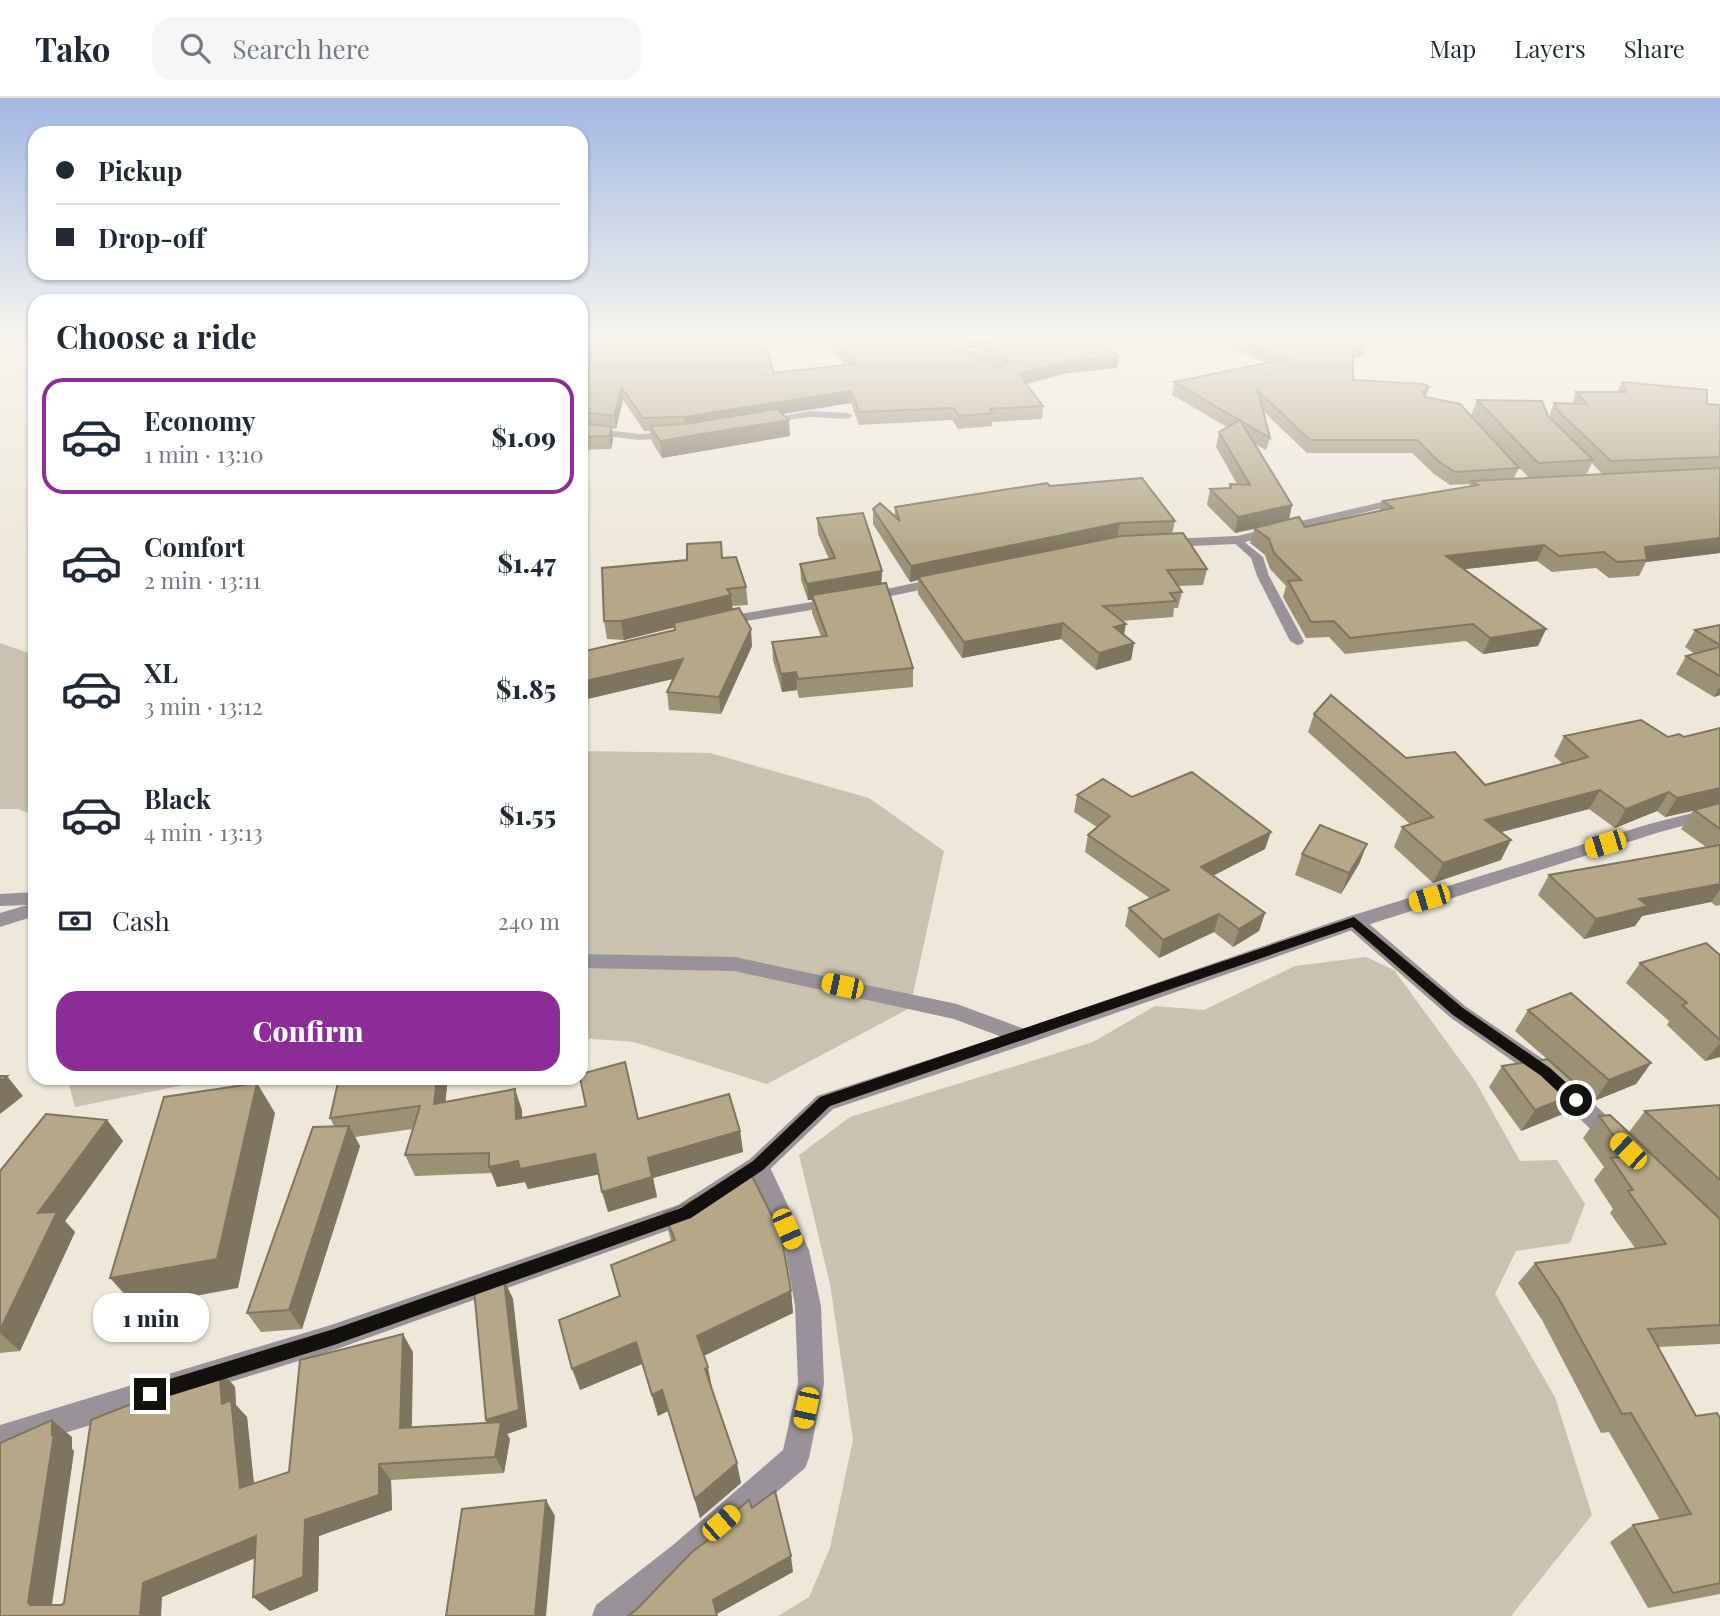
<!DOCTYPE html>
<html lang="en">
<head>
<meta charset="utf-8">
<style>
  :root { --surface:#fff; --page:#f6f6f7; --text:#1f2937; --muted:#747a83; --line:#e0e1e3; --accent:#8c2d97 }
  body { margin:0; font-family:"Playfair Display",serif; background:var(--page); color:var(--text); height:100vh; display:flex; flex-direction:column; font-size:26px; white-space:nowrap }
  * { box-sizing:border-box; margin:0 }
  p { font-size:23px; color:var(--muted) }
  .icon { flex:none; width:38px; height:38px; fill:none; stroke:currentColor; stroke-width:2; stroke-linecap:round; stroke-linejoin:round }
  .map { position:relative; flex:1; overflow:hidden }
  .panel { position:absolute; left:28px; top:196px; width:560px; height:791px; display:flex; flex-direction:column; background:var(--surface); border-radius:21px; box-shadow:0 2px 5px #0004 }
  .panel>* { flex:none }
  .banner { position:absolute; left:28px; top:28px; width:560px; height:154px; border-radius:21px; box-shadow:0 2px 5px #0004; display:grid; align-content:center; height:154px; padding:0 28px; background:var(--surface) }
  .end { position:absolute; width:32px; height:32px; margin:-16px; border:9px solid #13110d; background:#fff; box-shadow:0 0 0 4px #fff }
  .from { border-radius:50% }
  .bubble { position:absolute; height:49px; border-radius:21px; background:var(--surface); box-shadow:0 2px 5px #0004; font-size:23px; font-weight:800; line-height:49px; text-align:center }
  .car { position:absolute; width:21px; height:42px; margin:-21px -10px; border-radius:9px; box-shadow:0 0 5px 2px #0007; background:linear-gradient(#f5c518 24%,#345 0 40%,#f5c518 0 76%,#345 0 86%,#f5c518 0) }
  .banner b { display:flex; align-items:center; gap:24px; height:66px; font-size:26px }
  .banner b+b { border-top:2px solid var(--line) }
  .banner i { width:18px; height:18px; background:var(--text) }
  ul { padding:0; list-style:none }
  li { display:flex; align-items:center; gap:21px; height:116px; margin:0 14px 10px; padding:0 14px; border:4px solid transparent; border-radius:21px }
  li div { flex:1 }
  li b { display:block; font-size:26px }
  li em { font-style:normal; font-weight:800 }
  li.active { border-color:var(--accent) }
  li>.icon { width:63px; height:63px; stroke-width:1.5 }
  h2 { padding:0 28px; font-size:32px; line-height:84px }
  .pay { display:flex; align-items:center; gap:18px; height:77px; padding:0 28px; font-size:26px }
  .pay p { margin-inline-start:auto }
  .primary-button { display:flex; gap:14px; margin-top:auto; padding:14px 28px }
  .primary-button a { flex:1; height:80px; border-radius:21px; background:var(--accent); color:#fff; font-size:28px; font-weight:800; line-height:80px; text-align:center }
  header { display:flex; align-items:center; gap:42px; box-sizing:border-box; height:98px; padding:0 35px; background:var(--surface); border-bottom:2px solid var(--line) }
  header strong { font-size:33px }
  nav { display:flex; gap:38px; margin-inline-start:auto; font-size:24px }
  .search { width:490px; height:63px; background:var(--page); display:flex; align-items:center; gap:18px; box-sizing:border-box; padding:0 24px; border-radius:21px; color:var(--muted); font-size:26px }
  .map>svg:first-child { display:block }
  .green { fill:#cac1ae }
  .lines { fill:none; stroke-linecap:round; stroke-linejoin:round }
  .stream { fill:#d7bed9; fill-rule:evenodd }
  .service { fill:#979398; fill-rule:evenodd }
  .minor { fill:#979398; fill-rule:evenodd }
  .wall { fill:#9c9075; fill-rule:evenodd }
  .shaded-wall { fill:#7f755f }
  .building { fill:#b5a788; stroke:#7f755f; stroke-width:2 }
  .route { fill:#13110d }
</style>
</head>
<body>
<header>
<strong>Tako</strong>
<div class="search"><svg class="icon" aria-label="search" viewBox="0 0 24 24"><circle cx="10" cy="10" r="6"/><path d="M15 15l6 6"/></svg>Search here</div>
<nav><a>Map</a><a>Layers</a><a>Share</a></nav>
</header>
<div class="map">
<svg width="1720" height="1518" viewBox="0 0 1720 1518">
  <rect width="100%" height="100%" fill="#eee8da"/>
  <g class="green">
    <polygon points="0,545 35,557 35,718 18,711 0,711"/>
    <polygon points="581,653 710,655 869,700 944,753 910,910 767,986 634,944 581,940"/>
    <polygon points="1366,859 1394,872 1474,981 1520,1063 1557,1062 1585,1106 1570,1145 1516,1153 1495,1196 1555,1299 1592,1417 1511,1518 778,1518 809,1499 830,1450 853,1342 830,1186 799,1057 850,1019 1093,944 1155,908 1204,912 1295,868"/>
    <polygon points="67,980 219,980 75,1009"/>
  </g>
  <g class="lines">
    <polygon class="stream" points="3,241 9,241 0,249 0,244"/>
    <g class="service">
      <polygon points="1002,248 1006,251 1005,253 961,259 957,256"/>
      <polygon points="1237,438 1263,459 1269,478 1304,543 1302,546 1297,547 1290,543 1257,478 1251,460 1231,442"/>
      <polygon points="35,794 35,818 0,829 0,815 27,807 0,808 0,796"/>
      <polygon points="1354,817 1361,819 1465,908 1553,968 1620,1030 1623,1037 1620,1044 1612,1047 1604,1044 1537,980 1451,920 1347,829 1345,824 1347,819"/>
      <polygon points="581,856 734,859 957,906 1030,933 1033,939 1030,945 1023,947 954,921 734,873 581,870"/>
      <polygon points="758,1058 766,1061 809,1152 821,1208 824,1286 809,1360 805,1370 631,1518 592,1518 596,1507 673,1447 783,1352 798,1286 795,1208 785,1152 747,1068 750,1061"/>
    </g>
    <g class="minor">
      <polygon points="810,313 848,315 853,318 848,321 810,319 765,325 760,322"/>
      <polygon points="581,329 639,336 675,334 680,337 675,340 639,342 581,335"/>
      <polygon points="1403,399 1407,400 1407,404 1237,446 1166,449 1160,445 1166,441 1237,438"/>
      <polygon points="939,480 945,484 944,487 867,503 860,499 867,495"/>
      <polygon points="836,500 843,504 841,507 722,527 715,523 722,519"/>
      <polygon points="1720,708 1720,718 1660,734 1361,829 1030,945 833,1011 766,1075 694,1123 334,1252 0,1355 0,1327 334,1226 678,1107 750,1061 817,998 1017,933 1347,819 1649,726"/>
    </g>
  </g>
  <g class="wall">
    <polygon points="581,241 774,275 845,267 824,241 947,241 957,249 991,265 980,258 981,249 966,250 950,241 1097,241 1119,259 1117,270 1068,275 1027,286 1043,308 1042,321 992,324 992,328 958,331 952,322 859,327 851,305 783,316 790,338 662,360 652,344 650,333 644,333 623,302 616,331 612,330 613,342 611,351 581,352"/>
    <path d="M1212,241H1367V248L1364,259L1353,260V282L1426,299L1519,370L1514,380H1529L1471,317L1477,302L1549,319L1554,305H1572L1576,294H1617L1622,284L1707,306L1720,307V455L1646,464L1639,478L1609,480L1596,470L1552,474L1537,463L1464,471L1546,531L1538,548L1483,556L1466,543L1345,556L1329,539L1306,540L1283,499L1286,488L1270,471L1265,457L1250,445L1254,431L1235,435L1207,407L1210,391L1229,390L1230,386H1237L1216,349L1219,334L1227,329L1172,297L1174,284L1266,265ZM1263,313L1307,355H1412L1434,376L1450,387L1470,386L1469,389L1383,403L1380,412L1305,429L1289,422L1292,407L1255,346L1266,352L1270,340ZM1592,365L1602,376L1586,377Z"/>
    <polygon points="1434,241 1573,241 1468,247 1464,244 1440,245"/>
    <polygon points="1050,388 1175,423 1172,436 1207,471 1203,487 1178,488 1182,494 1178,510 1174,510 1173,519 1122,523 1124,537 1134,545 1131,562 1096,572 1061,541 962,560 918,496 918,482 910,484 873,426 873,411 895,418 895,409"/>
    <polygon points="817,420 882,473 881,485 913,570 913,589 799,600 797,592 782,594 773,562 772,544 821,538 812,515 812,502 808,502 801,482 800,466 829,461 818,436"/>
    <polygon points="723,460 746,489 748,507 732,508 733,512 752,548 721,616 669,612 667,594 673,581 583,602 581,598 581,554 675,532 674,529 624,542 607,541 604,523"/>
    <polygon points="1720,527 1720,597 1714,599 1676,576 1686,558 1695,556 1685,549 1695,532"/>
    <polygon points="1314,616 1406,660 1485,687 1563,666 1554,658 1564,638 1684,639 1720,630 1720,807 1716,808 1711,804 1642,818 1635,828 1584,841 1538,797 1549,777 1706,749 1681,731 1693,713 1665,719 1657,713 1615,730 1589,711 1501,734 1501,762 1433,785 1394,749 1402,729 1411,727 1308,634"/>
    <polygon points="1077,697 1132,699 1265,751 1213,778 1265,815 1259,833 1233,849 1214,834 1159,860 1125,828 1129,810 1151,801 1085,754 1088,737 1097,729 1074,714"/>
    <polygon points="1367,746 1359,766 1341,796 1295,777 1302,756"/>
    <polygon points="1720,857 1720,959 1705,963 1667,927 1669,923 1626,885 1640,865"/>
    <polygon points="1528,912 1651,965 1636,986 1594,1003 1578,989 1568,1014 1521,1033 1489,989 1502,968 1547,961 1515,933"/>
    <polygon points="339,980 448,980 445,1004 522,1012 522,1020 638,1021 740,1033 743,1054 653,1080 657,1099 608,1114 599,1076 528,1091 525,1084 497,1089 492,1075 415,1078 405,1057 413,1031 355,1039 360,1048 302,1231 261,1234 247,1215 334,1028 330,1020"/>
    <polygon points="1720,1007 1720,1246 1658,1249 1696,1318 1720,1320 1720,1496 1648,1510 1610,1444 1633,1427 1660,1422 1609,1334 1601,1335 1542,1222 1518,1185 1535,1165 1635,1150 1610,1115 1613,1111 1594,1082 1604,1069 1583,1040 1599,1018 1629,1034 1645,1013"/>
    <polygon points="107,1022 123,1043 65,1123 75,1134 20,1253 0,1255 0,1073"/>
    <polygon points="664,1115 791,1193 793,1215 704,1258 712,1291 741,1385 700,1420 668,1313 658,1318 642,1266 580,1292 620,1198 671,1143"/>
    <polygon points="504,1182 513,1201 527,1329 507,1336 510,1341 504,1375 391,1382 392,1412 319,1438 318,1493 270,1513 253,1499 255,1460 162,1499 0,1518 72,1339 72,1351 74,1353 52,1507 61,1507 64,1505 219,1271 235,1289 236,1307 247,1319 254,1386 289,1374 413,1254 412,1329 487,1325 486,1322"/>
  </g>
  <g class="shaded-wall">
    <polygon points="966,241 1008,241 1007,247 981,247 981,249 966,250"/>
    <polygon points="1119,259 1117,270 1068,275 1018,288 1019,276 1069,263"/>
    <polygon points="1429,289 1425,302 1422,294"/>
    <polygon points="622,290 623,302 616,331 614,318"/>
    <polygon points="851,293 851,305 686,331 684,319"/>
    <polygon points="789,322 790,338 662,360 660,343"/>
    <polygon points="612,329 613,342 611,351 609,338"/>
    <polygon points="1292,407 1288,423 1235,435 1238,419"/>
    <polygon points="1120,425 1117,440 918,479 918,482 910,484 911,468"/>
    <polygon points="1720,440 1720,455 1646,464 1645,449"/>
    <polygon points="1544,447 1537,463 1440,474 1446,458"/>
    <polygon points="882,473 881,490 812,497 812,502 808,502 807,486"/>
    <polygon points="731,497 733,515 624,542 621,523"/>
    <polygon points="1063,525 1061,541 962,560 964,544"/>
    <polygon points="1126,526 1123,543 1114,529"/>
    <polygon points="751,531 752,548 721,616 719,599"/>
    <polygon points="1546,531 1538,548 1483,556 1490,540"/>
    <polygon points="1134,545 1131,562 1096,572 1099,555"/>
    <polygon points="683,561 685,578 583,602 581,584"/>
    <polygon points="796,574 797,592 782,594 781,576"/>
    <polygon points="1720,588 1720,597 1714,599"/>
    <polygon points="1720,690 1720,706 1665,719 1677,700"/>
    <polygon points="1600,692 1589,711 1475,741 1485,722"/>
    <polygon points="1669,694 1657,713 1615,730 1626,711"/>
    <polygon points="1271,734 1265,751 1196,786 1201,769"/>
    <polygon points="1511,742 1501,762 1433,785 1443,765"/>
    <polygon points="1367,746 1359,766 1341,796 1349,775"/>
    <polygon points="1720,786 1720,792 1711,804 1642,818 1635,828 1584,841 1596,821 1639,801"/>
    <polygon points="1265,815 1259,833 1233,849 1239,831"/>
    <polygon points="1219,816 1214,834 1159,860 1163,842"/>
    <polygon points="1720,945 1720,959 1705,963"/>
    <polygon points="1651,965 1636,986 1594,1003 1609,982"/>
    <polygon points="7,978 23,998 0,1016 0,983"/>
    <polygon points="437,980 448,980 443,1026 434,1006"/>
    <polygon points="257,985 275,1015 238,1190 136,1209 110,1180"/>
    <polygon points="515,991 522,1012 523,1042 516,1021"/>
    <polygon points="1583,993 1568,1014 1521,1033 1535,1012"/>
    <polygon points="107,1022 123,1043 65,1123 75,1134 20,1253 0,1235 0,1232 38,1115"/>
    <polygon points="349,1028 360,1048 302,1231 289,1212"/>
    <polygon points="740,1033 743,1054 653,1080 657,1099 608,1114 602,1094 648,1060"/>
    <polygon points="595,1056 601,1076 528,1091 525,1084 497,1089 489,1069 518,1063"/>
    <polygon points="504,1182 513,1201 527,1329 507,1336 510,1341 504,1375 495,1359 495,1340 486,1322"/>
    <polygon points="791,1193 793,1215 701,1259 697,1238"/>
    <polygon points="403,1236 413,1254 411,1347 400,1330"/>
    <polygon points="636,1244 642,1266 580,1292 572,1271"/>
    <polygon points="708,1269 712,1290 705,1271"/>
    <polygon points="219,1271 235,1289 236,1307 247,1319 256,1406 240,1390 222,1306"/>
    <polygon points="662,1292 668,1313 658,1318 652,1297"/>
    <polygon points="52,1322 72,1339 72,1351 74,1353 50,1518 30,1507 28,1504 52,1337"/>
    <polygon points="737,1365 741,1385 700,1420 695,1401"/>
    <polygon points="379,1366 391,1382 392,1412 319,1438 318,1493 270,1513 253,1499 305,1422"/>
    <polygon points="546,1402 555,1418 546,1518 535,1518"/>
    <polygon points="256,1438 272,1453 162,1499 161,1518 140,1518 143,1485"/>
    <polygon points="791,1458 793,1474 717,1516 717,1518 713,1502"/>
  </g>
  <g class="building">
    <polygon points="591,241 764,241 774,275 854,266 833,241 947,241 957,249 999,269 1009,264 981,247 1008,241 1097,241 1119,259 1069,263 1019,276 1043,308 990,311 993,315 959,318 953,310 859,314 851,293 684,319 643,320 622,290 614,318 581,314 581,242"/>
    <polygon points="1240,241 1367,241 1367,248 1353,248 1353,282 1424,286 1429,289 1422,294 1425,299 1460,306 1519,370 1455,374 1438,363 1417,342 1310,342 1258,293 1270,340 1174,284 1286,261"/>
    <polygon points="1622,284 1707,292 1707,306 1720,307 1720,359 1611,363 1559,314 1554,305 1587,306 1576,294 1627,294"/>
    <polygon points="1477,302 1542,303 1548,318 1593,362 1538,365"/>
    <polygon points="777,311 789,322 660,343 650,328 685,326"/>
    <polygon points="1240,322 1292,407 1238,419 1210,391 1231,390 1230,386 1250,387 1219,334"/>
    <polygon points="581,325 612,329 609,338 581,339"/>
    <polygon points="1720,370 1720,440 1645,449 1647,462 1617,464 1604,454 1559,458 1544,447 1446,458 1546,531 1490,540 1473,526 1350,540 1334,523 1311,524 1288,483 1301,482 1274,455 1269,441 1254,430 1299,419 1305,429 1393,410 1383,403 1478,387 1471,383"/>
    <polygon points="1142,380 1175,423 1120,425 911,468 873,411 880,405 900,423 895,409 1047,385 1050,388"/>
    <polygon points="863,415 882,473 807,486 800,466 835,460 817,420"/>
    <polygon points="1183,435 1207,471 1167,472 1182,494 1170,495 1176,503 1103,508 1126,526 1114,529 1134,545 1099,555 1063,525 964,544 918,479 1121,438"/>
    <polygon points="721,444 722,460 736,459 746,489 727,491 731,497 621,523 604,523 602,470 687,462 687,446"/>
    <polygon points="886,485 913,570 798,581 796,574 781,576 772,544 827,538 812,497"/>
    <polygon points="739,510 751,531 719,599 667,594 683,561 581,584 581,554 675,532 674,525"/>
    <polygon points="1720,527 1720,547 1695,532"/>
    <polygon points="1720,549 1720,578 1686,558"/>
    <polygon points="1331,597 1406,660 1455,654 1485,687 1588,659 1564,638 1641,622 1668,639 1679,636 1684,639 1720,630 1720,690 1677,700 1669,694 1626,711 1600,692 1485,722 1511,742 1443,765 1402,729 1433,719 1314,616"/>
    <polygon points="1192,674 1271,734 1201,769 1265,815 1239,831 1219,816 1163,842 1129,810 1169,792 1088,737 1110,718 1077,697 1103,681 1132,699"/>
    <polygon points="1720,705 1720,731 1694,712"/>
    <polygon points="1320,727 1367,746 1349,775 1302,756"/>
    <polygon points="1720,747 1720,786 1639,801 1648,808 1596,821 1549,777"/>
    <polygon points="1706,845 1720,857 1720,942 1682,907 1687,905 1640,865"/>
    <polygon points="1571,895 1651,965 1609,982 1528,912"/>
    <polygon points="1548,961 1583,993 1535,1012 1502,968"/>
    <polygon points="625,964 638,1021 729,996 740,1033 648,1060 652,1079 602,1094 595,1056 520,1071 518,1063 489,1069 489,1055 405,1057 420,1008 330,1020 339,980 437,980 434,1006 515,991 516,1021 586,1008 580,980 581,976"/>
    <polygon points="0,978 7,978 0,983"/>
    <polygon points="257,985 217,1161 110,1180 164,999"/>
    <polygon points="1720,1007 1720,1082 1645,1013"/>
    <polygon points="46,1016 107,1022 38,1115 57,1114 0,1232 0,1073"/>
    <polygon points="1610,1017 1720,1121 1720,1227 1648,1231 1696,1318 1717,1315 1720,1320 1720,1485 1673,1495 1633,1427 1691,1416 1631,1315 1622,1316 1559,1201 1535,1165 1666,1146 1628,1093 1633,1092 1611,1060 1629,1058 1599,1018"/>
    <polygon points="349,1028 289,1212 247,1215 313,1029"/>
    <polygon points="752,1078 781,1136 791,1193 697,1238 708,1269 705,1271 737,1365 695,1401 662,1292 652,1297 636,1244 572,1271 559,1222 620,1198 611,1167 675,1142 664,1115"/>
    <polygon points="504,1182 519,1312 486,1322 474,1191"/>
    <polygon points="403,1236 400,1330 501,1324 495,1359 379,1366 379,1397 305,1422 303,1479 253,1499 256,1438 143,1485 140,1518 0,1518 0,1345 52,1322 52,1337 54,1336 28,1504 30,1507 61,1507 64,1505 91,1322 219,1271 222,1306 231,1302 240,1390 289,1374 300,1262"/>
    <polygon points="775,1393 791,1458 713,1502 717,1518 628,1518 637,1511 692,1454 708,1442 706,1438 749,1402 752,1410"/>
    <polygon points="546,1402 535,1518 446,1518 462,1411"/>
  </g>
  <linearGradient id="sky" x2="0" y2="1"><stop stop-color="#a1b8e2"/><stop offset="0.53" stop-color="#f7f5ee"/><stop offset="1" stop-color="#f7f5ee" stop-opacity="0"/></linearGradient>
  <rect width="1720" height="454" fill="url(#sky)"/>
  <polygon class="route" points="1354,819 1463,910 1550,970 1581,998 1581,1006 1571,1006 1540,977 1453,917 1352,829 830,1008 763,1072 691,1120 334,1247 150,1304 143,1302 141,1296 143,1290 150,1287 334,1231 681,1110 753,1063 820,999"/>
</svg>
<i class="end from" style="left:1576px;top:1002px"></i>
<i class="end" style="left:150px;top:1296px"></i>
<div class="bubble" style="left:93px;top:1195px;width:116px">1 min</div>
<i class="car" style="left:1605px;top:746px;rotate:253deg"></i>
<i class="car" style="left:1429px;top:800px;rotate:253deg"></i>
<i class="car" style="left:842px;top:888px;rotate:282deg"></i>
<i class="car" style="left:1628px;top:1053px;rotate:314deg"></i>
<i class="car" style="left:787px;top:1131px;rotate:156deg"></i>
<i class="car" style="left:806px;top:1310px;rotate:192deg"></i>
<i class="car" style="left:721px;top:1425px;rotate:49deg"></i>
<div class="banner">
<b><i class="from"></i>Pickup</b>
<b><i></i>Drop-off</b>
</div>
<section class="panel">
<h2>Choose a ride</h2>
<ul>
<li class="active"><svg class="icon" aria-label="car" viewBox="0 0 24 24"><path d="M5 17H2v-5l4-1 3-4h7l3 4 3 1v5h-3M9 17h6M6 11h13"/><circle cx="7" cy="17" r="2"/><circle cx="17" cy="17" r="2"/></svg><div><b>Economy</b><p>1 min · 13:10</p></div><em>$1.09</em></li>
<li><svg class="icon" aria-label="car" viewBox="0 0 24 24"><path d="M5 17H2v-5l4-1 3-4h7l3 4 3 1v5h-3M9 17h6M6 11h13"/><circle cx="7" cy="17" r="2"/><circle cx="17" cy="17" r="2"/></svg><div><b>Comfort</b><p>2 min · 13:11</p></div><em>$1.47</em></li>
<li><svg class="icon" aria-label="car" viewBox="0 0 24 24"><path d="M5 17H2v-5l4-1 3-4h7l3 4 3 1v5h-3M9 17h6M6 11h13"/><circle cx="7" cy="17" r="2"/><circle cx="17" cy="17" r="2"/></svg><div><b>XL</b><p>3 min · 13:12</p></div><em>$1.85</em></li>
<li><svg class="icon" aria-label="car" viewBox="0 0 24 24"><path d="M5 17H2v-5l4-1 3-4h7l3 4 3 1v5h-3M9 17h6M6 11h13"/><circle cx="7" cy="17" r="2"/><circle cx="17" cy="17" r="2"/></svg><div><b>Black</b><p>4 min · 13:13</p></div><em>$1.55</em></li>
</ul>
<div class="pay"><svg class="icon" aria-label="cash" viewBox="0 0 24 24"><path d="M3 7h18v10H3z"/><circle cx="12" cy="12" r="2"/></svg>Cash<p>240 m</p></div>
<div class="primary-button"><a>Confirm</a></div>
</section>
</div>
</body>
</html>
